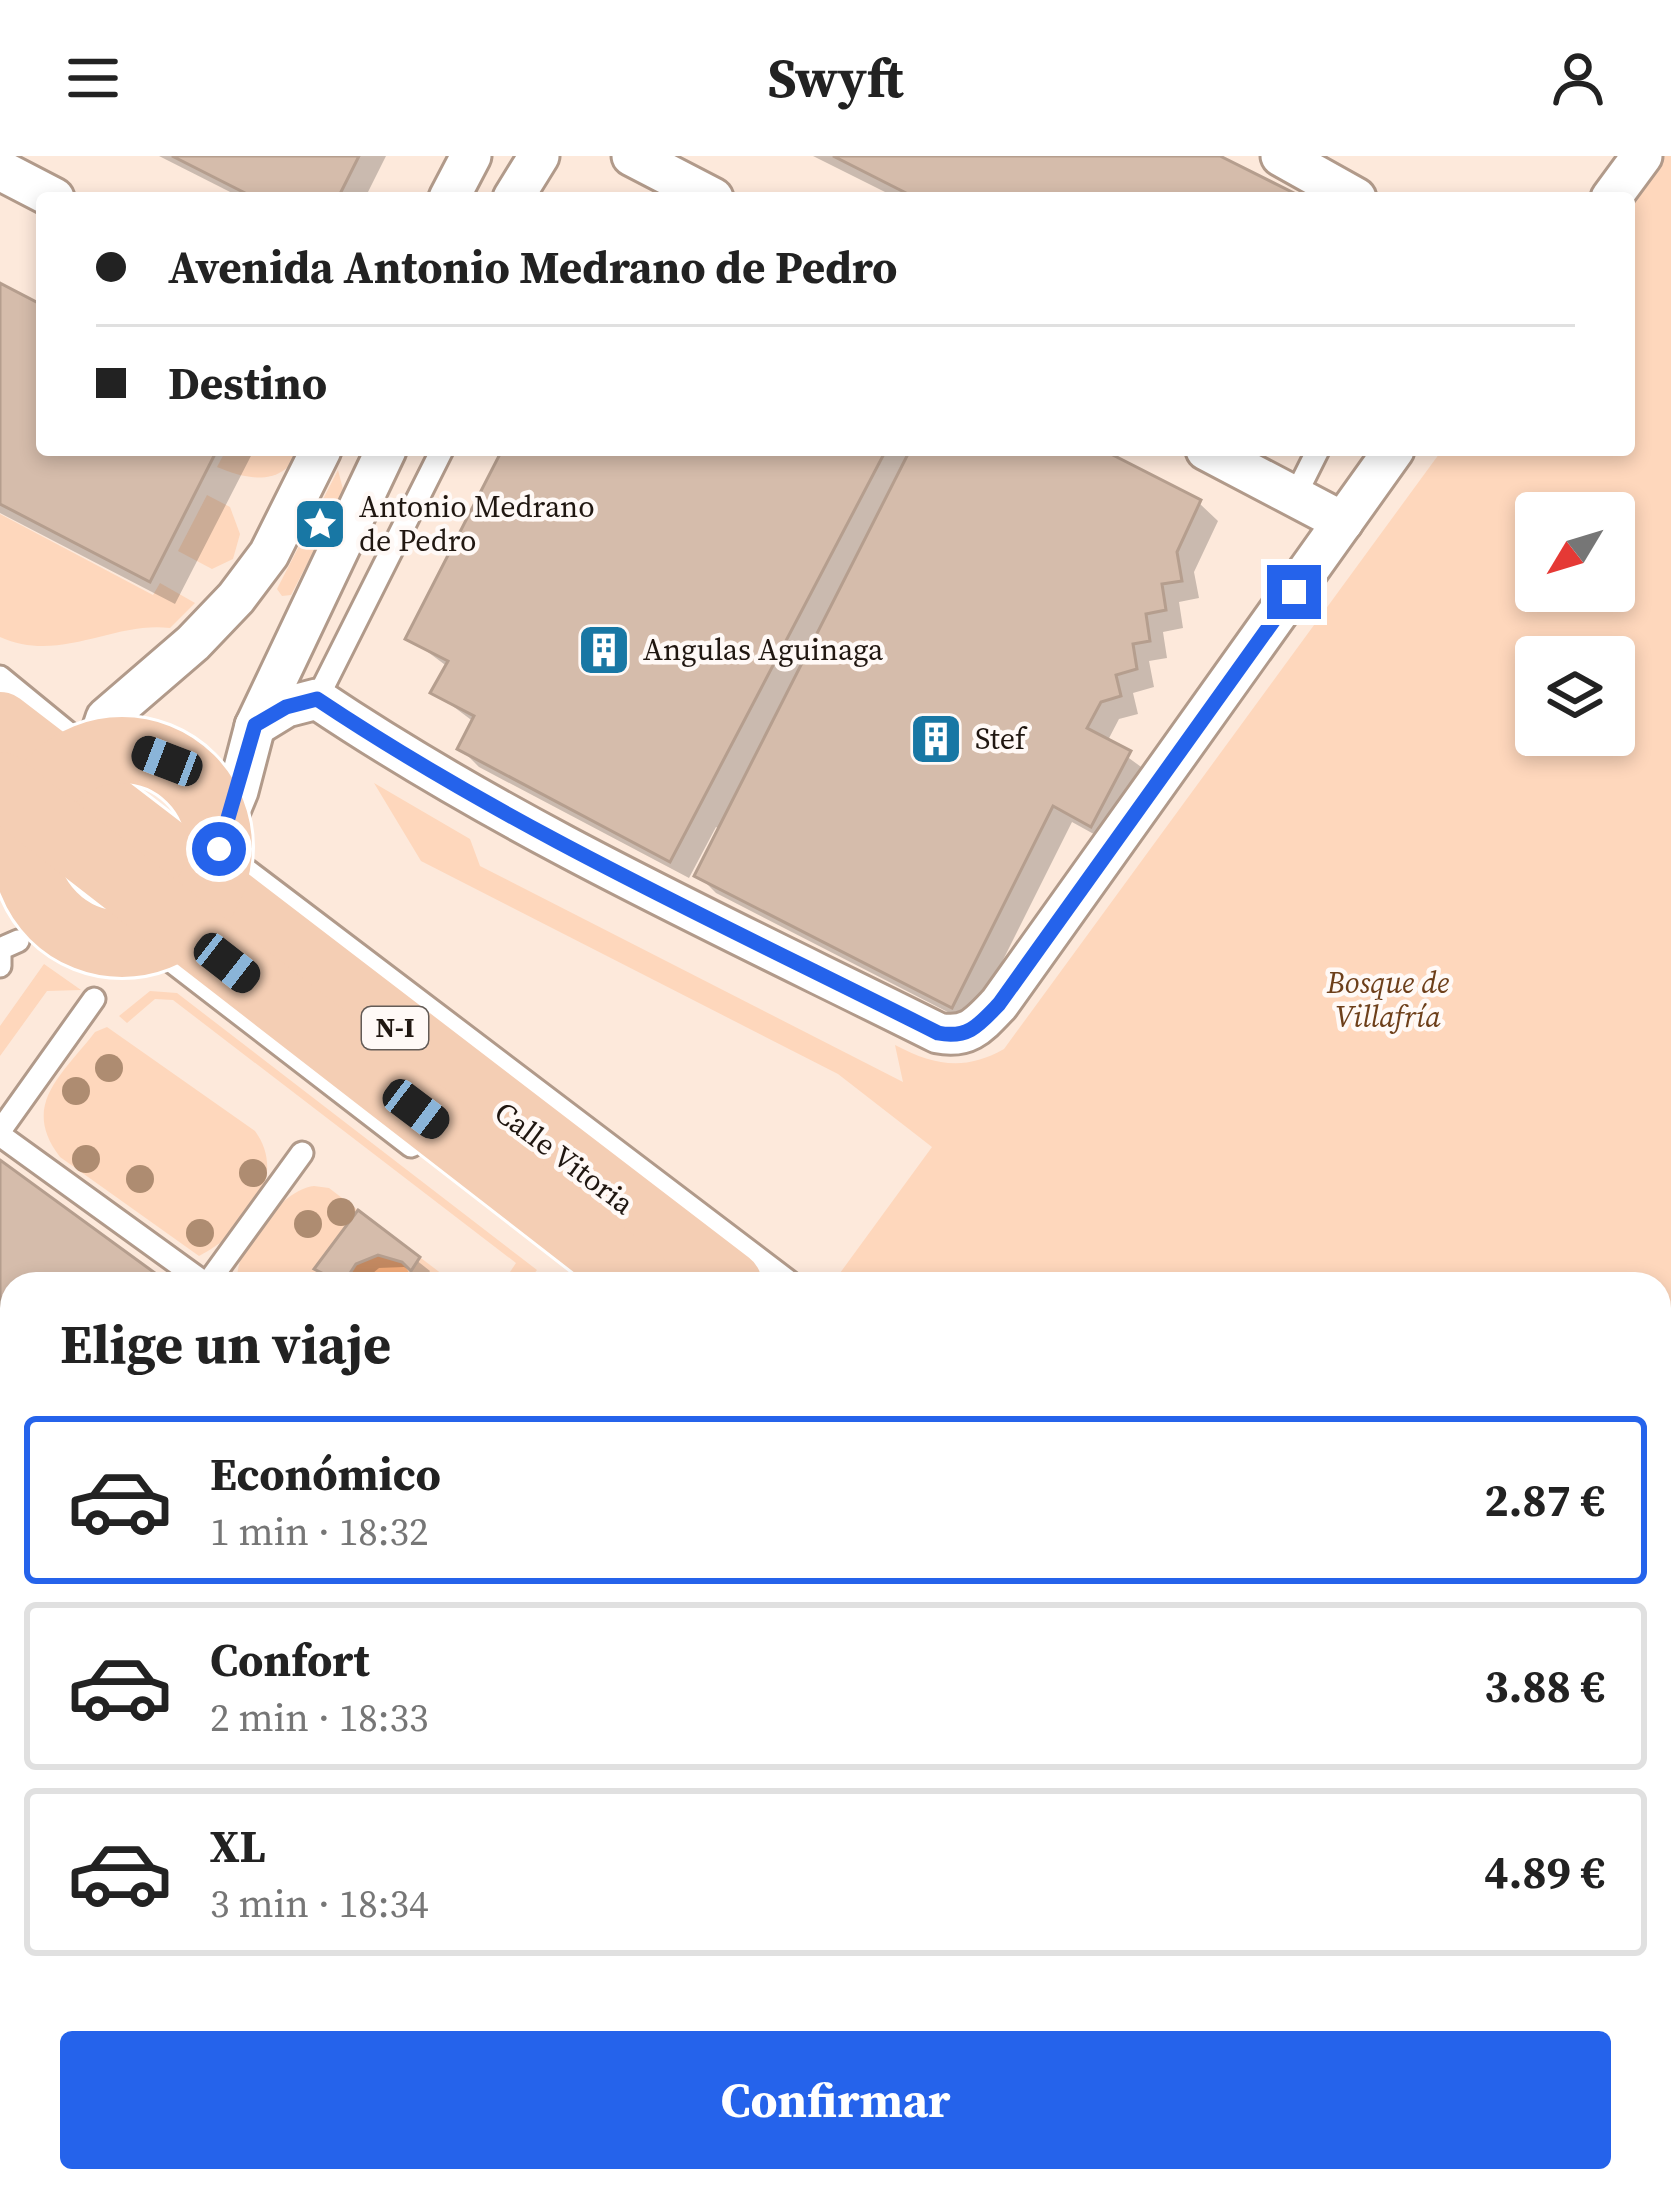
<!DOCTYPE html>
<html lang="es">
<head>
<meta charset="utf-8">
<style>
  :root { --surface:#fff; --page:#f6f6f6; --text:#222; --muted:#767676; --line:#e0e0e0; --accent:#2563eb }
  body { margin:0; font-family:"Source Serif 4",serif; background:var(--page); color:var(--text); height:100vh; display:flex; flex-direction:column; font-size:45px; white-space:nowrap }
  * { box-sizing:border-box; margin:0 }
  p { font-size:39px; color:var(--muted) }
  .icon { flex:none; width:66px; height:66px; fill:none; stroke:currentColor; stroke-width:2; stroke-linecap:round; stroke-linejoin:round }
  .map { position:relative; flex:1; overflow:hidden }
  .panel { position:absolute; left:0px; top:1116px; width:1671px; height:921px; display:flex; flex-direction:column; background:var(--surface); border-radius:36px 36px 0 0; box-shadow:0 6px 18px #0003 }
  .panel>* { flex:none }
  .guide { position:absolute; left:36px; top:36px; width:1599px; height:264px; border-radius:12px; box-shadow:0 6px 18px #0003; display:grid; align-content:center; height:264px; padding:0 60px; background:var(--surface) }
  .needle { width:78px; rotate:232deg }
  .controls { position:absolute; left:1515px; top:336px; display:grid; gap:24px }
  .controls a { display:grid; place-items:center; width:120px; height:120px; border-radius:12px; background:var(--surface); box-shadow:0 6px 18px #0003; font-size:60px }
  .end { position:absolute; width:54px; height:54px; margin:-27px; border:15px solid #2563eb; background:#fff; box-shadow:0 0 0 6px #fff }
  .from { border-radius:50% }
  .car { position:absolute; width:36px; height:72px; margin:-36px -18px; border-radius:15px; box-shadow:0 0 9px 3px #0007; background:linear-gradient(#222 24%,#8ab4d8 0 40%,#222 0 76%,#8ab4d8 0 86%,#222 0) }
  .guide b { display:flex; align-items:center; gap:42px; height:114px; font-size:45px }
  .guide b+b { border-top:3px solid var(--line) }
  .guide i { width:30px; height:30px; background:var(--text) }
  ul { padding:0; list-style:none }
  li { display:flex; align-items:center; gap:36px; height:168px; margin:0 24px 18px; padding:0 36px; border:6px solid var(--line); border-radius:12px }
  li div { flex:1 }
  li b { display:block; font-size:45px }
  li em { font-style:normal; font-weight:700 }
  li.active { border-color:var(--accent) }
  li>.icon { width:108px; height:108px; stroke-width:1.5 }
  h2 { padding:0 60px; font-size:54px; line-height:144px }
  .button { display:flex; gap:24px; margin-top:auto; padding:24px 60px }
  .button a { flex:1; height:138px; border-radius:12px; background:var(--accent); color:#fff; font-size:48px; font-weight:700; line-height:138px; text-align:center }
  header { display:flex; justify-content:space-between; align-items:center; height:156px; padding:0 60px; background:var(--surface); font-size:54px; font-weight:700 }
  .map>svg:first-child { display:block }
  .green { fill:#fed7bc; fill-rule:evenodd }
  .water { fill:#f4ac7a }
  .shadow { fill:#0003 }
  .building { fill:#d5bcab; stroke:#b59e8e; stroke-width:3 }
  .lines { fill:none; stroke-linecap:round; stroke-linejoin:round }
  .lane-casing { stroke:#b19a8a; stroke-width:27 }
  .street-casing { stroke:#b19a8a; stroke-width:45 }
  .highway-casing { stroke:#fff; stroke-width:72 }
  .lane { stroke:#fff; stroke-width:21 }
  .street { stroke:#fff; stroke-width:39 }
  .highway { stroke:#f4ceb4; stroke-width:66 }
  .tree { fill:#ae8c71 }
  .route { stroke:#2563eb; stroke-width:15 }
  .labels { text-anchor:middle; stroke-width:9; stroke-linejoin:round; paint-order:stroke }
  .shield { fill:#fff9f6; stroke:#635b56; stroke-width:3 }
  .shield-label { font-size:27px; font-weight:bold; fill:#201711 }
  .poi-label { font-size:30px; fill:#201711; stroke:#fff9f6; text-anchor:start }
  .park-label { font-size:30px; font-style:italic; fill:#6d3f1a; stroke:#fff9f6 }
  .street-label { font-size:30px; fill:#201711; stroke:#fff9f6 }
</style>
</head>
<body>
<header><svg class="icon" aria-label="menu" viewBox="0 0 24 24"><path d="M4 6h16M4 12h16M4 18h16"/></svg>Swyft<svg class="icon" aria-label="person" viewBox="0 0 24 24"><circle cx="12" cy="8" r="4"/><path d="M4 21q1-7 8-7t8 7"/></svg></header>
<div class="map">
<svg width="1671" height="2035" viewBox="0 0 1671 2035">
  <rect width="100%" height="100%" fill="#fde9db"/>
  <g class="green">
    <path d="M1657,0H1671V1768L1659,1758V1128H832L932,991L838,918L421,705L374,627L470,683L480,710L903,926L895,889C935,910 965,915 1004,893L1442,294H1629V42ZM1536,357H1614V435H1536ZM1536,501H1614V579H1536Z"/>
    <path d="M226,294H302C281,330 251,325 217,311Z"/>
    <polygon points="338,314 344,337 291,439 282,440 277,433"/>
    <polygon points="207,339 230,351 240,378 233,403 212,413 178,395"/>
    <path d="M0,358L153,439L160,427L195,447L170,472C113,465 60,508 0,481Z"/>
    <polygon points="44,808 81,834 47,835 0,900 0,870"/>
    <polygon points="150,835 177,837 537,1114 526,1128 502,1128 516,1107 173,844 155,843 127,867 119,860"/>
    <path d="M107,871L255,975C290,1023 243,1077 199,1100L60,1001C20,949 62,919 95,876Z"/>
    <path d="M314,1030L329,1032L455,1128H238C230,1097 282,1033 314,1030Z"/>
  </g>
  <polygon class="water" points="378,1099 402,1106 417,1128 343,1128 356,1108"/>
  <g class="shadow">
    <polygon points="159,0 386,0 365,42 242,42"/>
    <polygon points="813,0 1214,0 1298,42 897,42"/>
    <polygon points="0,131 42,152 42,294 254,294 175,448 0,357"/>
    <polygon points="505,294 1097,294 1199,347 1218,365 1194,416 1199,442 1179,446 1183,472 1163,476 1167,502 1149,505 1154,531 1133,537 1138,558 1119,563 1107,586 1148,616 1110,687 1072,666 971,868 716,737 698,719 721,674 716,671 689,722 479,611 460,592 474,566 434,536 448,511 409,482"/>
    <polygon points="1,1008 165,1128 12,1128 12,1875 0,1892"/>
    <polygon points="358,1058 430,1115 424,1124 404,1111 379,1112 360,1128 335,1128 318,1112"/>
    <polygon points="327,2025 600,2025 592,2035 340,2035"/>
  </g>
  <g class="building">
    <polygon points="172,0 359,0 338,42 255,42"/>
    <polygon points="833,0 1220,0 1304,42 916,42"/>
    <polygon points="0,127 42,149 42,294 217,294 150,426 0,348"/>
    <polygon points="502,294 886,294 670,706 457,593 474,560 430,537 448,505 405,483"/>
    <polygon points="910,294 1103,294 1201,344 1177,396 1182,425 1162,428 1166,454 1146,458 1150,485 1133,488 1137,513 1116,519 1121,540 1101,546 1087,572 1131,595 1091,671 1053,650 952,852 694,720"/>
    <polygon points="0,1004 170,1128 12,1128 12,1833 0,1849"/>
    <polygon points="358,1054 420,1101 411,1115 402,1106 378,1099 356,1108 343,1128 314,1113"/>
    <polygon points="329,2025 556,2025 548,2035 341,2035"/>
    <polygon points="822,2025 1074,2025 1087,2035 835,2035"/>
    <polygon points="1226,2025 1539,2025 1551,2035 1239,2035"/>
  </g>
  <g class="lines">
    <g class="lane-casing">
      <g id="lane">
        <polyline points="1295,340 1318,294"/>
        <polyline points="0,521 94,598"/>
        <polyline points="317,543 442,294"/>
        <polyline points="0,677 25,697"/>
        <polyline points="219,693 792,1128"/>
        <polyline points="145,785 411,990"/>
        <polyline points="0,810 0,793 18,785"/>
        <polyline points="0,975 94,843"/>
        <polyline points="0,979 206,1128"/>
        <polyline points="207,1128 302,997"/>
        <polyline points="1659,1785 1671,1794"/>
        <polyline points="1659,1958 1671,1967"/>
        <polyline points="671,2035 678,2025"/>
      </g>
    </g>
    <g class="street-casing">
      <g id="street">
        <polyline points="632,0 713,42"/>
        <polyline points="1281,0 1356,42"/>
        <polyline points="0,14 54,42"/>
        <polyline points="449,42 471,0"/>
        <polyline points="513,42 539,0"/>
        <polyline points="1611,42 1642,0"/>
        <polyline points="1206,294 1343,366"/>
        <path d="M255,570L286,551L317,543C512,674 728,772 938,877C968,883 979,869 999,848L1394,294"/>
        <polyline points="94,598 106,562 193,487 236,442 269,398 321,294"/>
        <polyline points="219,681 238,635 255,570 386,294"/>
      </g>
    </g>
    <g class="highway-casing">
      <g id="highway">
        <polyline points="0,569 729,1128"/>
        <circle cx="122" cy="691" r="97"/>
        <polyline points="0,629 643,1128"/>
        <polyline points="1659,1832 1671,1841"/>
        <polyline points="1659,1916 1671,1925"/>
      </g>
    </g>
    <use href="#lane" class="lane"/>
    <use href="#street" class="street"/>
    <use href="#highway" class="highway"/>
  </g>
  <g class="tree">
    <circle cx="109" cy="912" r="14"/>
    <circle cx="76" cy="935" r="14"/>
    <circle cx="86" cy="1003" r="14"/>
    <circle cx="253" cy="1017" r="14"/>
    <circle cx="140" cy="1023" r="14"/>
    <circle cx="341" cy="1056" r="14"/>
    <circle cx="308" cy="1068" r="14"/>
    <circle cx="200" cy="1077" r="14"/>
  </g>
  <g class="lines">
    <path class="route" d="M219,693L255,569L286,551L317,543C513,674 728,771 938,877C968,883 979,869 999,848L1294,436"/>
  </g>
  <defs>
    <g id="sight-square" transform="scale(2.7)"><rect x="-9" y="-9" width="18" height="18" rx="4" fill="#1877a4" stroke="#fff9f6"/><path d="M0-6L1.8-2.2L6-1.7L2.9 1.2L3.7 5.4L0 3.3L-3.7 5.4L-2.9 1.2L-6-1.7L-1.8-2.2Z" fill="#fff"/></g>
    <g id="building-square" transform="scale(2.7)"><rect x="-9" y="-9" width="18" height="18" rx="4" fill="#1877a4" stroke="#fff9f6"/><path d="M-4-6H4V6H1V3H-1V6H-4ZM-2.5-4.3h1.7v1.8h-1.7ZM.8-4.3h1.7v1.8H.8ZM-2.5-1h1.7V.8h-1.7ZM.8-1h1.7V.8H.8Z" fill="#fff"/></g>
  </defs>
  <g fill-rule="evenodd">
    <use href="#sight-square" x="320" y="368"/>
    <use href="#building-square" x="604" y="494"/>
    <use href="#building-square" x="936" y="583"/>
  </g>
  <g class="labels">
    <rect class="shield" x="362" y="851" width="66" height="42" rx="9"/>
    <g class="shield-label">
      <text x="395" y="881">N-I</text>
    </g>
    <g class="poi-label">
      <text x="359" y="361">Antonio Medrano<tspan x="359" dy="34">de Pedro</tspan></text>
      <text x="643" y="504">Angulas Aguinaga</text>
      <text x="975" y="593">Stef</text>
    </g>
    <g class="park-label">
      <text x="1388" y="837">Bosque de<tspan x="1388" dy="34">Villafría</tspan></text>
    </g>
    <g class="street-label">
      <text transform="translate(564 1002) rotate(37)" y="10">Calle Vitoria</text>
    </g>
  </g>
</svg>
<div class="controls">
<a><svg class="needle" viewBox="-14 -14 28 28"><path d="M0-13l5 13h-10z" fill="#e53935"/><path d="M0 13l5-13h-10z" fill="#767676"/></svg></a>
<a><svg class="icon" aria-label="layers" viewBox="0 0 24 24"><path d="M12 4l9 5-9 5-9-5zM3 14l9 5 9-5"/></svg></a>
</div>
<i class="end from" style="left:219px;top:693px"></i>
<i class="end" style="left:1294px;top:436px"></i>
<i class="car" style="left:167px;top:605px;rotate:291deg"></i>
<i class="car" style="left:227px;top:807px;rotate:128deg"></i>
<i class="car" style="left:416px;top:953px;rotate:127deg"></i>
<div class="guide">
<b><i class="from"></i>Avenida Antonio Medrano de Pedro</b>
<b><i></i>Destino</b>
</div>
<section class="panel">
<h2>Elige un viaje</h2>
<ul>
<li class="active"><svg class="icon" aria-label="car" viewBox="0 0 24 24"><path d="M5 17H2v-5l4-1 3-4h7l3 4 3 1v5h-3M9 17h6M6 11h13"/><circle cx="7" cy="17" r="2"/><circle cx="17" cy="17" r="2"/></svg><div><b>Económico</b><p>1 min · 18:32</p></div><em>2.87 €</em></li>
<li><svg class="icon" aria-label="car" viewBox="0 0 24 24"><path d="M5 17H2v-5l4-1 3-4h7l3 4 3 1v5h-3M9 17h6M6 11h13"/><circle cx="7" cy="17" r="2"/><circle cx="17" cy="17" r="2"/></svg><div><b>Confort</b><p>2 min · 18:33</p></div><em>3.88 €</em></li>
<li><svg class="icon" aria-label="car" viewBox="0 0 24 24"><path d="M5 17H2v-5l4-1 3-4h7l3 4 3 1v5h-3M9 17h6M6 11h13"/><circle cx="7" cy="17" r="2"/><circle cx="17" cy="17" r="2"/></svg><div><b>XL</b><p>3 min · 18:34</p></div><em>4.89 €</em></li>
</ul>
<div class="button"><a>Confirmar</a></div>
</section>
</div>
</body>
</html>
